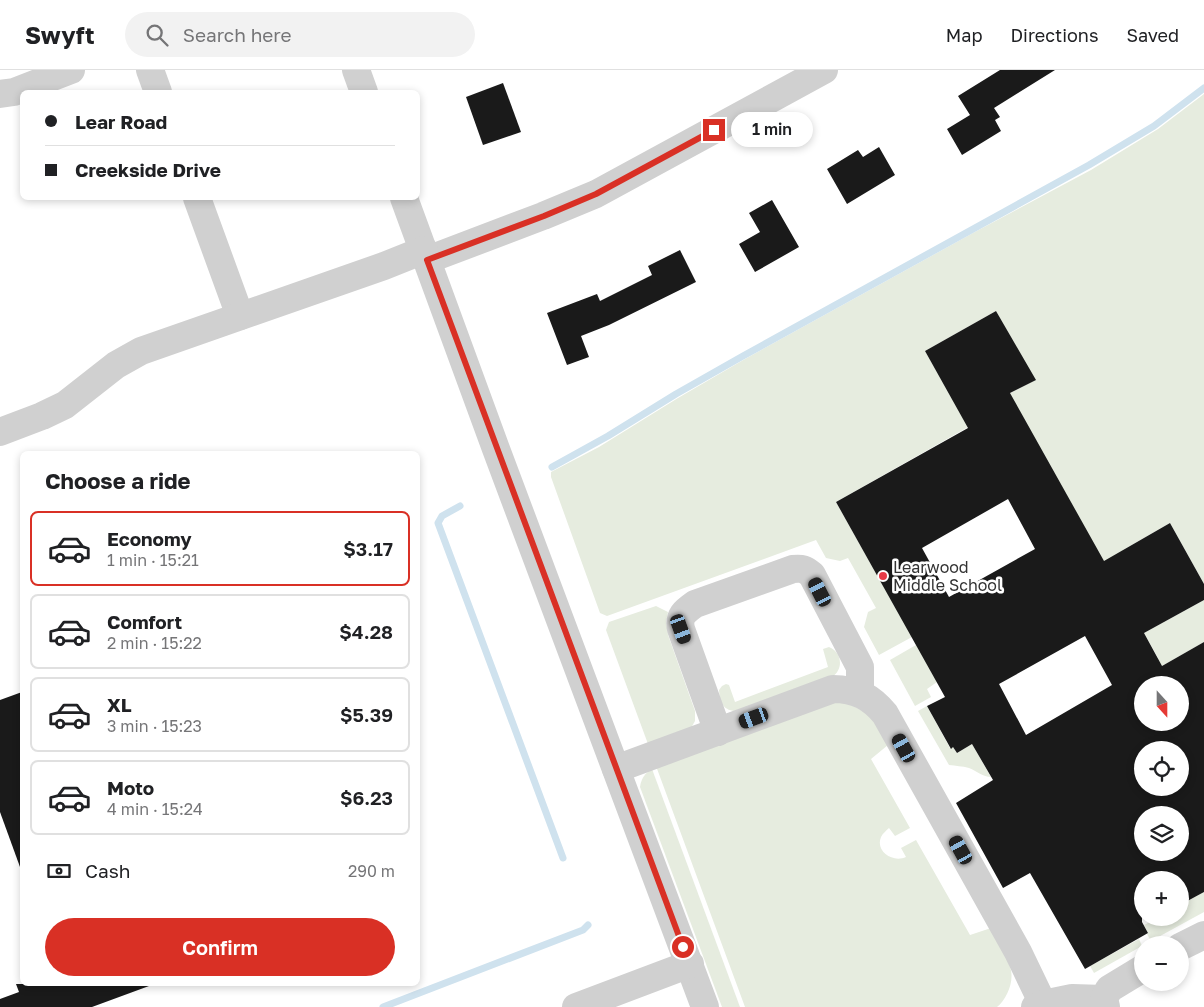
<!DOCTYPE html>
<html lang="en">
<head>
<meta charset="utf-8">
<style>
  :root { --surface:#fff; --page:#f2f2f2; --text:#202124; --muted:#757577; --line:#e0e0e0; --accent:#d93025 }
  body { margin:0; font-family:"Golos Text",sans-serif; background:var(--page); color:var(--text); height:100vh; display:flex; flex-direction:column; font-size:19px; white-space:nowrap }
  * { box-sizing:border-box; margin:0 }
  p { font-size:16px; color:var(--muted) }
  .icon { flex:none; width:28px; height:28px; fill:none; stroke:currentColor; stroke-width:2; stroke-linecap:round; stroke-linejoin:round }
  .map { position:relative; flex:1; overflow:hidden }
  .details { position:absolute; left:20px; top:381px; width:400px; height:535px; display:flex; flex-direction:column; background:var(--surface); border-radius:8px; box-shadow:0 2px 8px #0003 }
  .details>* { flex:none }
  .hud { position:absolute; left:20px; top:20px; width:400px; height:110px; border-radius:8px; box-shadow:0 2px 8px #0003; display:grid; align-content:center; height:110px; padding:0 25px; background:var(--surface) }
  .needle { width:32px; rotate:159deg }
  .fabs { position:absolute; left:1134px; top:606px; display:grid; gap:10px }
  .fabs a { display:grid; place-items:center; width:55px; height:55px; border-radius:50%; background:var(--surface); box-shadow:0 2px 8px #0003; font-size:25px }
  .end { position:absolute; width:22px; height:22px; margin:-11px; border:6px solid #d93025; background:#fff; box-shadow:0 0 0 2px #fff }
  .from { border-radius:50% }
  .bubble { position:absolute; height:35px; border-radius:18px; background:var(--surface); box-shadow:0 2px 8px #0003; font-size:16px; font-weight:600; line-height:35px; text-align:center }
  .car { position:absolute; width:15px; height:30px; margin:-15px -8px; border-radius:6px; box-shadow:0 0 4px 1px #0007; background:linear-gradient(#222 24%,#8ab4d8 0 40%,#222 0 76%,#8ab4d8 0 86%,#222 0) }
  .hud b { display:flex; align-items:center; gap:18px; height:48px; font-size:19px }
  .hud b+b { border-top:1px solid var(--line) }
  .hud i { width:12px; height:12px; background:var(--text) }
  ul { padding:0; list-style:none }
  li { display:flex; align-items:center; gap:15px; height:75px; margin:0 10px 8px; padding:0 15px; border:2px solid var(--line); border-radius:8px }
  li div { flex:1 }
  li b { display:block; font-size:19px }
  li em { font-style:normal; font-weight:600 }
  li.current { border-color:var(--accent) }
  li>.icon { width:45px; height:45px; stroke-width:1.5 }
  h2 { padding:0 25px; font-size:22px; line-height:60px }
  .pay { display:flex; align-items:center; gap:12px; height:55px; padding:0 25px; font-size:19px }
  .pay p { margin-inline-start:auto }
  .primary-button { display:flex; gap:10px; margin-top:auto; padding:10px 25px }
  .primary-button a { flex:1; height:58px; border-radius:30px; background:var(--accent); color:#fff; font-size:20px; font-weight:600; line-height:58px; text-align:center }
  header { display:flex; align-items:center; gap:30px; box-sizing:border-box; height:70px; padding:0 25px; background:var(--surface); border-bottom:1px solid var(--line) }
  header strong { font-size:24px }
  nav { display:flex; gap:28px; margin-inline-start:auto; font-size:18px }
  .search { width:350px; height:45px; background:var(--page); display:flex; align-items:center; gap:12px; box-sizing:border-box; padding:0 18px; border-radius:28px; color:var(--muted); font-size:19px }
  .map>svg:first-child { display:block }
  .green { fill:#e6ecdf }
  .lines { fill:none; stroke-linecap:round; stroke-linejoin:round }
  .stream { stroke:#cfe2ee; stroke-width:7 }
  .building { fill:#1a1a1a; fill-rule:evenodd }
  .minor { stroke:#d0d0d0; stroke-width:28 }
  .route { stroke:#d93025; stroke-width:6 }
  .poi-dot { fill:#e63946; stroke:#fff; stroke-width:2 }
  .labels { text-anchor:middle; stroke-width:5; stroke-linejoin:round; paint-order:stroke }
  .poi-label { font-size:16px; fill:#333; stroke:#fff; text-anchor:start }
</style>
</head>
<body>
<header>
<strong>Swyft</strong>
<div class="search"><svg class="icon" aria-label="search" viewBox="0 0 24 24"><circle cx="10" cy="10" r="6"/><path d="M15 15l6 6"/></svg>Search here</div>
<nav><a>Map</a><a>Directions</a><a>Saved</a></nav>
</header>
<div class="map">
<svg width="1204" height="937" viewBox="0 0 1204 937">
  <rect width="100%" height="100%" fill="#fff"/>
  <g class="green">
    <polygon points="1204,24 1204,514 1170,453 1123,480 1112,507 1007,325 1035,310 996,241 925,281 964,350 970,356 836,432 912,567 879,585 864,557 868,542 876,538 848,488 840,491 826,488 816,470 607,546 600,543 551,407 551,402 599,377 678,328 745,289 973,163 1091,100 1158,59"/>
    <polygon points="1204,530 1204,572 1155,600 1158,588 1144,563"/>
    <polygon points="656,536 668,542 666,551 668,565 695,641 695,651 691,658 648,674 606,560 609,552"/>
    <polygon points="916,575 937,612 927,619 931,627 915,636 890,590"/>
    <path d="M829,577C842,582 844,599 832,607L735,641C722,640 720,631 719,620L722,616L726,614L729,615L735,632L828,597L823,579Z"/>
    <path d="M830,632L848,633L870,645L888,675L871,689L910,758L895,766L889,758C886,761 883,763 881,767C875,782 893,793 906,787L901,778L916,770L970,865L991,858C997,871 1006,884 1010,897C1015,910 1007,929 997,937H745L656,696Z"/>
    <path d="M927,636L950,678L953,677L957,683L972,674L991,707C983,707 977,701 969,698C962,696 956,696 949,695L918,641Z"/>
    <path d="M652,699L740,937H722L640,717C641,709 645,703 652,699Z"/>
    <polygon points="1204,822 1204,842 1151,871 1147,864 1148,863 1144,855 1158,848 1180,848 1180,835"/>
    <polygon points="1139,869 1142,876 1094,903 1090,896"/>
  </g>
  <g class="lines">
    <g class="stream">
      <polyline points="552,397 608,366 676,324 743,286 1089,95 1154,56 1204,18"/>
      <polyline points="460,436 442,446 438,453 563,788"/>
      <polyline points="383,937 583,860 588,855"/>
    </g>
  </g>
  <g class="building">
    <polygon points="1000,0 1055,0 994,38 1000,47 995,50 1001,61 962,85 947,59 970,45 958,26"/>
    <polygon points="503,13 521,62 483,75 466,27"/>
    <polygon points="879,77 895,105 847,134 827,99 858,80 863,87"/>
    <polygon points="772,130 799,177 755,202 739,174 760,162 749,143"/>
    <polygon points="680,180 696,212 609,255 581,266 589,287 567,295 547,243 597,224 600,231 652,205 648,196"/>
    <path d="M996,241L1036,310L1010,323L1104,491L1170,453L1204,514V530L1144,563L1162,596L1204,572V822L1180,835V810H1142V852L1148,863L1085,899L1030,803L1003,818L956,733L993,710L972,674L957,683L953,677L951,679L927,636L945,627L836,432L968,358L925,281ZM1008,429L1035,479L949,527L922,478ZM1085,566L1112,615L1026,665L999,614ZM1142,615H1180V652H1142ZM1142,680H1180V718H1142ZM1142,745H1180V782H1142Z"/>
    <polygon points="22,622 22,796 20,797 0,742 0,630"/>
    <polygon points="16,914 149,914 149,916 92,937 0,937 0,929 19,922"/>
  </g>
  <g class="lines">
    <g class="minor">
      <polyline points="150,0 158,22"/>
      <polyline points="356,0 364,22"/>
      <polyline points="0,24 14,22 71,0"/>
      <polyline points="197,128 240,246"/>
      <polyline points="404,128 496,379 705,937"/>
      <polyline points="427,190 543,146 596,124 824,0"/>
      <polyline points="0,362 42,346 65,335 116,295 141,281 384,196 424,180"/>
      <path d="M718,662L681,559C678,546 685,541 695,534L793,499C802,498 805,499 812,505L860,597V623"/>
      <path d="M616,699L833,619C856,619 871,627 885,644L1018,882L1043,934"/>
      <polyline points="1180,877 1204,865"/>
      <polyline points="576,937 690,894"/>
      <polyline points="1035,937 1043,934 1072,928 1104,929"/>
      <polyline points="1106,937 1104,929 1109,919 1142,899"/>
    </g>
  </g>
  <g class="lines">
    <polyline class="route" points="683,877 427,190 544,146 596,124 714,60"/>
  </g>
  <circle class="poi-dot" cx="883" cy="506" r="5"/>
  <g class="labels">
    <g class="poi-label">
      <text x="893" y="503">Learwood<tspan x="893" dy="18">Middle School</tspan></text>
    </g>
  </g>
</svg>
<div class="fabs">
<a><svg class="needle" viewBox="-14 -14 28 28"><path d="M0-13l5 13h-10z" fill="#e53935"/><path d="M0 13l5-13h-10z" fill="#757577"/></svg></a>
<a><svg class="icon" aria-label="locate" viewBox="0 0 24 24"><circle cx="12" cy="12" r="6"/><path d="M12 2v4M12 18v4M2 12h4M18 12h4"/></svg></a>
<a><svg class="icon" aria-label="layers" viewBox="0 0 24 24"><path d="M12 4l9 5-9 5-9-5zM3 14l9 5 9-5"/></svg></a>
<a>+</a>
<a>−</a>
</div>
<i class="end from" style="left:683px;top:877px"></i>
<i class="end" style="left:714px;top:60px"></i>
<div class="bubble" style="left:731px;top:42px;width:82px">1 min</div>
<i class="car" style="left:820px;top:522px;rotate:333deg"></i>
<i class="car" style="left:681px;top:559px;rotate:160deg"></i>
<i class="car" style="left:754px;top:648px;rotate:250deg"></i>
<i class="car" style="left:904px;top:678px;rotate:331deg"></i>
<i class="car" style="left:961px;top:780px;rotate:331deg"></i>
<div class="hud">
<b><i class="from"></i>Lear Road</b>
<b><i></i>Creekside Drive</b>
</div>
<section class="details">
<h2>Choose a ride</h2>
<ul>
<li class="current"><svg class="icon" aria-label="car" viewBox="0 0 24 24"><path d="M5 17H2v-5l4-1 3-4h7l3 4 3 1v5h-3M9 17h6M6 11h13"/><circle cx="7" cy="17" r="2"/><circle cx="17" cy="17" r="2"/></svg><div><b>Economy</b><p>1 min · 15:21</p></div><em>$3.17</em></li>
<li><svg class="icon" aria-label="car" viewBox="0 0 24 24"><path d="M5 17H2v-5l4-1 3-4h7l3 4 3 1v5h-3M9 17h6M6 11h13"/><circle cx="7" cy="17" r="2"/><circle cx="17" cy="17" r="2"/></svg><div><b>Comfort</b><p>2 min · 15:22</p></div><em>$4.28</em></li>
<li><svg class="icon" aria-label="car" viewBox="0 0 24 24"><path d="M5 17H2v-5l4-1 3-4h7l3 4 3 1v5h-3M9 17h6M6 11h13"/><circle cx="7" cy="17" r="2"/><circle cx="17" cy="17" r="2"/></svg><div><b>XL</b><p>3 min · 15:23</p></div><em>$5.39</em></li>
<li><svg class="icon" aria-label="car" viewBox="0 0 24 24"><path d="M5 17H2v-5l4-1 3-4h7l3 4 3 1v5h-3M9 17h6M6 11h13"/><circle cx="7" cy="17" r="2"/><circle cx="17" cy="17" r="2"/></svg><div><b>Moto</b><p>4 min · 15:24</p></div><em>$6.23</em></li>
</ul>
<div class="pay"><svg class="icon" aria-label="cash" viewBox="0 0 24 24"><path d="M3 7h18v10H3z"/><circle cx="12" cy="12" r="2"/></svg>Cash<p>290 m</p></div>
<div class="primary-button"><a>Confirm</a></div>
</section>
</div>
</body>
</html>
